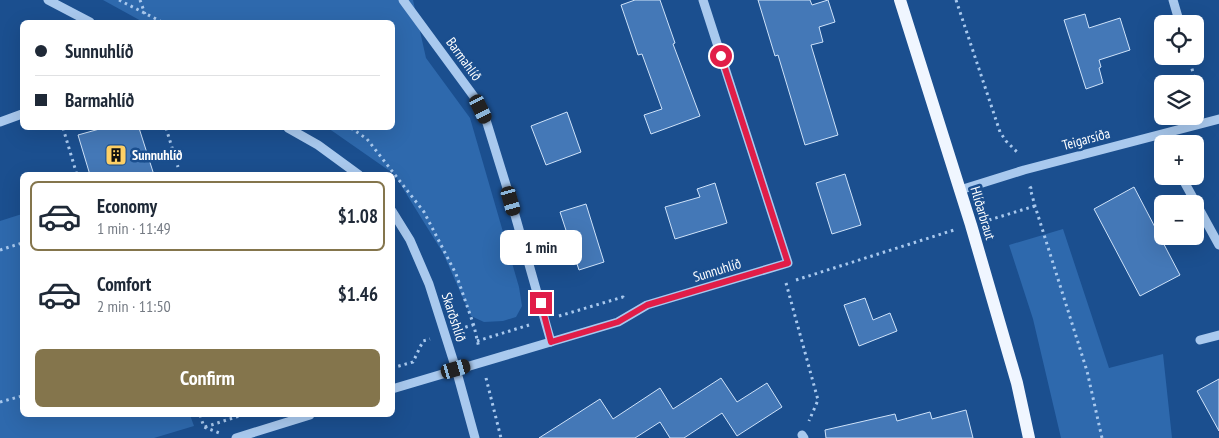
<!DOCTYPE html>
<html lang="en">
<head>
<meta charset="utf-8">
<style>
  :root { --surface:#fff; --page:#f6f6f7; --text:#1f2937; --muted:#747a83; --line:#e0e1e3; --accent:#84754c }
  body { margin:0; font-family:"PT Sans Narrow",sans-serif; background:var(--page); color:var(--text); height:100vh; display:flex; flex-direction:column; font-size:19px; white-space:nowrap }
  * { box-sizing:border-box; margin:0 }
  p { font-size:16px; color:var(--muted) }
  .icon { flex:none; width:28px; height:28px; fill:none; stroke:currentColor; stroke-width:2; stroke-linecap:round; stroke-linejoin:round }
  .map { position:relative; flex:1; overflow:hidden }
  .panel { position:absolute; left:20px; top:172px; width:375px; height:245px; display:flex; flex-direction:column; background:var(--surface); border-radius:8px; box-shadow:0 5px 20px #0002 }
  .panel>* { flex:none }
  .guide { position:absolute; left:20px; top:20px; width:375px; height:110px; border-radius:8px; box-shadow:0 5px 20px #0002; display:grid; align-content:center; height:110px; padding:0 15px; background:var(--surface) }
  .controls { position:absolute; left:1154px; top:15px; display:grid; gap:10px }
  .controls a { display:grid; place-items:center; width:50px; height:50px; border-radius:8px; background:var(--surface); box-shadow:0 5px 20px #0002; font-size:25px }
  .end { position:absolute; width:22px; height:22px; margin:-11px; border:6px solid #e11d48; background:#fff; box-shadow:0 0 0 2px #fff }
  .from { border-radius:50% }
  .bubble { position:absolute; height:35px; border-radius:8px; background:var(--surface); box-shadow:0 5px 20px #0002; font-size:16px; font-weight:700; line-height:35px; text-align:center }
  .car { position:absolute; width:15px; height:30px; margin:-15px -8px; border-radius:6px; box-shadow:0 0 4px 1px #0007; background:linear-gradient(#222 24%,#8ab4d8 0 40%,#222 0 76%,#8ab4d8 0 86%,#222 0) }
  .guide b { display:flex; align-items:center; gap:18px; height:48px; font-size:19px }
  .guide b+b { border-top:1px solid var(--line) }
  .guide i { width:12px; height:12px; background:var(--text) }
  ul { padding:9px 0 0; list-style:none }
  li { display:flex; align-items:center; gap:15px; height:70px; margin:0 10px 8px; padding:0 5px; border:2px solid transparent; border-radius:8px }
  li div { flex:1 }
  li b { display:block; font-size:19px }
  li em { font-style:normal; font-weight:700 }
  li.current { border-color:var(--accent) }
  li>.icon { width:45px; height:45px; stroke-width:1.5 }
  .action { display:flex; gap:10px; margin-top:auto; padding:10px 15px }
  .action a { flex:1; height:58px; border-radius:8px; background:var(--accent); color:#fff; font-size:20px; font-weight:700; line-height:58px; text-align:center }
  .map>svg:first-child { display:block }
  .green { fill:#2e69ad }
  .building { fill:#4478b7; stroke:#cfe3fa }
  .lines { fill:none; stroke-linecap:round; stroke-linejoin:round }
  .path { stroke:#a9c9ee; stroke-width:3; stroke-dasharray:2.5 4; stroke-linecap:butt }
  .minor { stroke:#a9c9ee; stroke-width:9 }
  .major { stroke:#f0f6ff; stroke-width:12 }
  .route { stroke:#e11d48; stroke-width:6 }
  .labels { text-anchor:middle; stroke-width:5; stroke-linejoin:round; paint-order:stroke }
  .street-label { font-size:14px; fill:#fff; stroke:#1b4f8f }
  .poi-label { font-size:14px; font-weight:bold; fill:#fff; stroke:#1b4f8f; text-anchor:start }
</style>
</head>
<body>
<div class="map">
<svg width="1219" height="438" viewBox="0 0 1219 438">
  <rect width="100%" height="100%" fill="#1b4f8f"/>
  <g class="green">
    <polygon points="103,0 413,0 426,58 470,118 519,287 522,306 516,317 503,321 484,322 471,316 443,253 394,174 328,128 392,128 392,22 143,22"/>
    <polygon points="22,214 22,415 190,415 194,426 154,438 0,438 0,221"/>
    <polygon points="1063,229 1109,368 1163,354 1172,438 1061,438 1033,319 1009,245"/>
  </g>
  <g class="building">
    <polygon points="635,0 660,0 675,43 673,44 700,116 651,134 644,115 662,109 642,54 638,55 621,5"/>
    <polygon points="758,0 810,0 812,5 828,0 835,22 819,27 823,42 811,45 838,135 805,145 778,55 775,56"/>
    <polygon points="1085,14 1089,28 1120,18 1130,50 1099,60 1101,67 1099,68 1103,83 1086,89 1064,20"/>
    <polygon points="567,112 581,152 546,165 531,126"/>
    <polygon points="103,128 139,128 154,175 90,175 78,135"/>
    <polygon points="845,174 861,225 832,234 816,183"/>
    <polygon points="715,183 727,223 675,239 665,207 700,197 697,189"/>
    <polygon points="1134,187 1180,275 1140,296 1094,209"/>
    <polygon points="586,204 604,262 579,270 560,212"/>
    <polygon points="865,298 873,320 890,313 897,331 859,346 844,305"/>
    <polygon points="721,378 737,402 767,383 782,407 737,436 722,413 684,438 670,438 660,422 635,438 539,438 600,399 613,419 660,388 673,409"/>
    <polygon points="1219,379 1219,431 1197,391"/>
    <polygon points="966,410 973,438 826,438 825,430 895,414 897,421 930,412 932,419"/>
  </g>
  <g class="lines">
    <g class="path">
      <polyline points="119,0 162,22"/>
      <polyline points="140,0 145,14"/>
      <polyline points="956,0 1000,132 1006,141 1018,153"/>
      <polyline points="1189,56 1201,107"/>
      <polyline points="63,128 77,175"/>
      <polyline points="166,128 178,167"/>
      <polyline points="351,128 367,139 424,212 456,274 474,326 479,348"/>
      <polyline points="1032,187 1030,188 1035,206 1087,371 1102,438"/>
      <polyline points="989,220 1035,206"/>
      <polyline points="0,250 22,243"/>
      <polyline points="796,280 954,230"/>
      <polyline points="786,283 818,400 809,421"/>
      <polyline points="559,316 623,297 624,299"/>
      <polyline points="459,329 473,325"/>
      <polyline points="477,341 529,325"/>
      <polyline points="392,368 413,362 423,341 430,339"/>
      <polyline points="486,378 501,438"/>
      <polyline points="0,402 22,396"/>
      <polyline points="200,415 204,427 222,434"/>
      <polyline points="205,427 242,415"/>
    </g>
    <g class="minor">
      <polyline points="48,0 90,22"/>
      <polyline points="403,0 475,98 486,120 511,201 551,342"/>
      <polyline points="1173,0 1180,24"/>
      <polyline points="0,122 22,114"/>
      <polyline points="288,128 318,145 359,175"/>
      <polyline points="1181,176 1219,245"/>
      <polyline points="960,190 1024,170 1219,119"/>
      <polyline points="392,211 410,240 429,284 456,369 475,438"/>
      <polyline points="1200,340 1219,335"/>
      <polyline points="392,389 618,322 647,305 788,263 703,0"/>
      <polyline points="802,435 804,438"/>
      <polyline points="236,438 310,415"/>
    </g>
    <polyline class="major" points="900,0 971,225 1017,383 1029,438"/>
  </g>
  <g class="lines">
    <polyline class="route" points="541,303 551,342 618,322 647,305 788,263 721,56"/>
  </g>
  <defs>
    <g id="building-square" transform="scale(1.125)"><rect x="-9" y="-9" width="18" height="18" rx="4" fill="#ffd166" stroke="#1b4f8f"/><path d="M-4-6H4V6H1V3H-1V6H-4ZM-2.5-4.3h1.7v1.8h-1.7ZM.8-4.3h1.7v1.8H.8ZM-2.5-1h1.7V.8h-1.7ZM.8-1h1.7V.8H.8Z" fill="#111"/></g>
  </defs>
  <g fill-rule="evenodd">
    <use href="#building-square" x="116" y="155"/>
  </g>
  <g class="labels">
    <g class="street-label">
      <text transform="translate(464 59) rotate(54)" y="5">Barmahlíð</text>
      <text transform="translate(1086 139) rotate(-15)" y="5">Teigarsíða</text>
      <text transform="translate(983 213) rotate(73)" y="5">Hlíðarbraut</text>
      <text transform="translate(717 270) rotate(-17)" y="5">Sunnuhlíð</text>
      <text transform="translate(454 317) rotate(72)" y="5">Skarðshlíð</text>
    </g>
    <g class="poi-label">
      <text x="132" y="160">Sunnuhlíð</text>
    </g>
  </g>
</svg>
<div class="controls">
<a><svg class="icon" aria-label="locate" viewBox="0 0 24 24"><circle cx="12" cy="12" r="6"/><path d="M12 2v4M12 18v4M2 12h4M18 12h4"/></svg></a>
<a><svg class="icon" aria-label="layers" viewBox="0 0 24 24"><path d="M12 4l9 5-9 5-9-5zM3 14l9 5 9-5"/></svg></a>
<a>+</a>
<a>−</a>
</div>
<i class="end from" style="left:721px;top:56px"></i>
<i class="end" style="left:541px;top:303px"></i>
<div class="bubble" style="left:500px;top:230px;width:82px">1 min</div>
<i class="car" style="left:481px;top:109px;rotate:154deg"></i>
<i class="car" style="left:511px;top:201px;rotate:164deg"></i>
<i class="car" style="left:456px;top:369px;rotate:74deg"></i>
<div class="guide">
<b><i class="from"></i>Sunnuhlíð</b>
<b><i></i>Barmahlíð</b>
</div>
<section class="panel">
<ul>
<li class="current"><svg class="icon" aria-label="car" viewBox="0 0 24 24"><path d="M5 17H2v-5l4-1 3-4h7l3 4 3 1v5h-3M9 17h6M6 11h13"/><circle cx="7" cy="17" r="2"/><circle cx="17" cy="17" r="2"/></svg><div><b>Economy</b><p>1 min · 11:49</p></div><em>$1.08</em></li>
<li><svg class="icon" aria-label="car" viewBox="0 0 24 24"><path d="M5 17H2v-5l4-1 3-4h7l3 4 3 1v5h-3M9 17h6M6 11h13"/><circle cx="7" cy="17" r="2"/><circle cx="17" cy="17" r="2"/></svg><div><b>Comfort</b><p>2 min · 11:50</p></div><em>$1.46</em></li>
</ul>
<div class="action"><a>Confirm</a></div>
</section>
</div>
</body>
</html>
